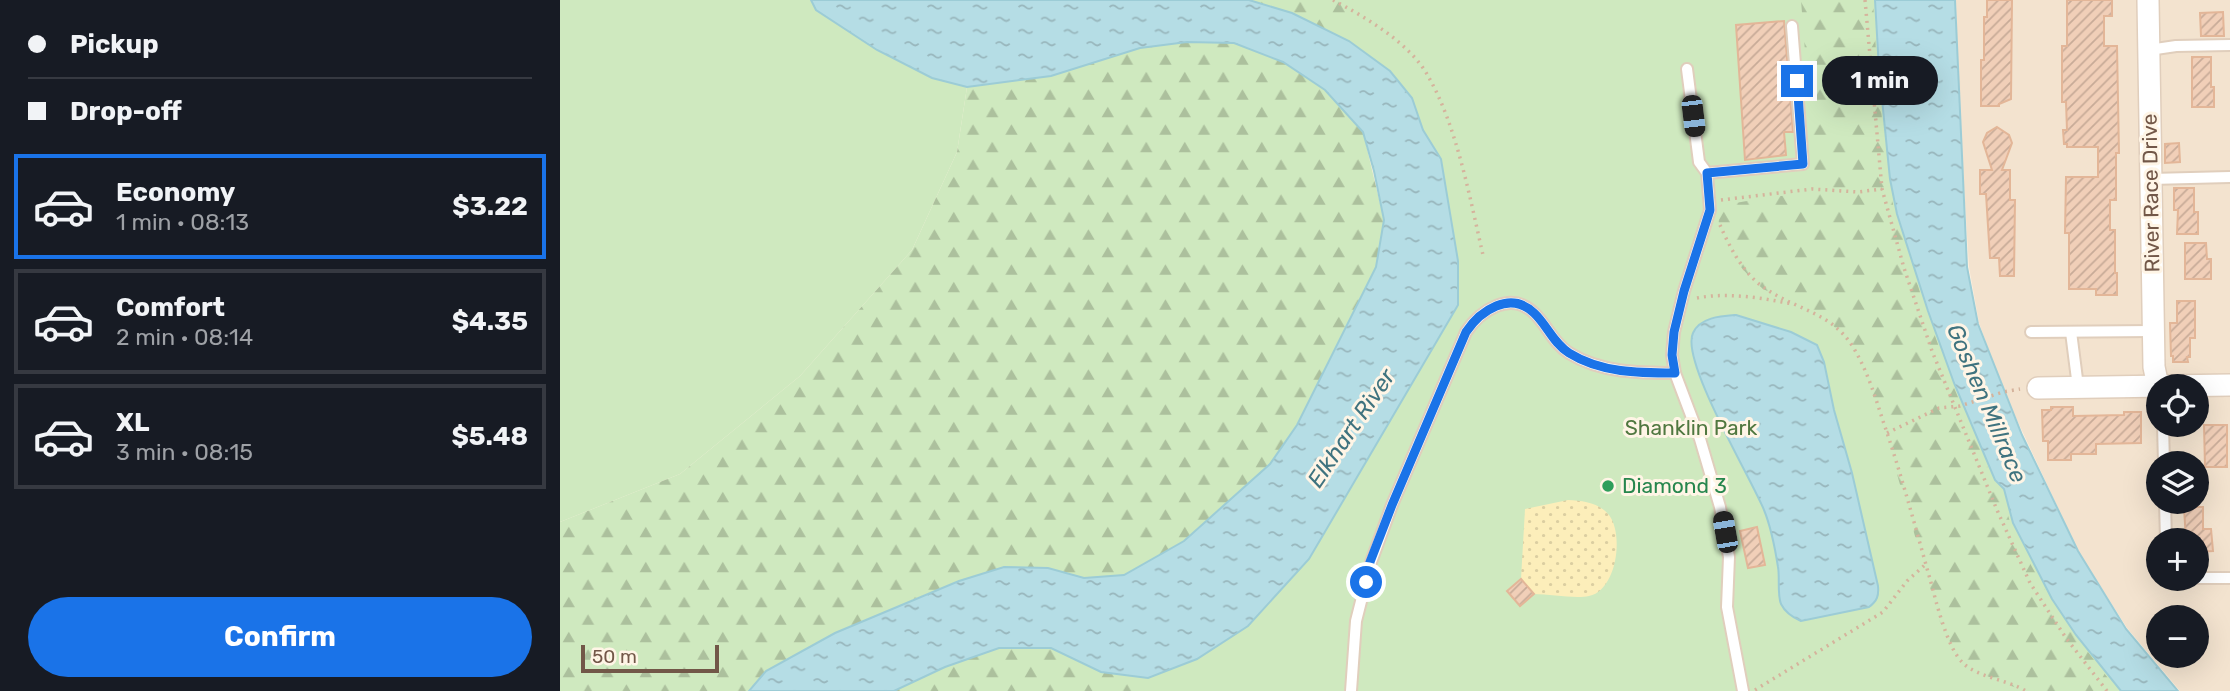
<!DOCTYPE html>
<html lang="en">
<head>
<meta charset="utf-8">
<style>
  :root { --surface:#171b24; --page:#242831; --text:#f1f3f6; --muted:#9ea1a6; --line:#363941; --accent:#1a73e8 }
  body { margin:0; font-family:Rubik,sans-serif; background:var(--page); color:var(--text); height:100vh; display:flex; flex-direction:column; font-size:26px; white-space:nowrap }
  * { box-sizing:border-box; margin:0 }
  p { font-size:23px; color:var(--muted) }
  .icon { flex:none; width:38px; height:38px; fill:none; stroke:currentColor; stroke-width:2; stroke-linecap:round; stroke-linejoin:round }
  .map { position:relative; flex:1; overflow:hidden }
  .side { display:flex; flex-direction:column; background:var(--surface); width:560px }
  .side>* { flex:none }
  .top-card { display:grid; align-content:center; height:154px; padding:0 28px; background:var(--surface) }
  .tools { position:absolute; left:1586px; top:374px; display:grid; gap:14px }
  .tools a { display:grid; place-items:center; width:63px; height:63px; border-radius:50%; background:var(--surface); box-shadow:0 7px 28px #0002; font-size:35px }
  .scale { position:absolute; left:21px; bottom:18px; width:138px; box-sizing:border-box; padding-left:7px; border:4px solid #725748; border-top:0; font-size:19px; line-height:24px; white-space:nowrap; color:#725748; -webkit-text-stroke:5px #fff5e6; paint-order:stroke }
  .end { position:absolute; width:32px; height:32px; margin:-16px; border:9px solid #1a73e8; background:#fff; box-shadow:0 0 0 4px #fff }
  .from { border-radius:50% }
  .bubble { position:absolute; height:49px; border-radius:24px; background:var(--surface); box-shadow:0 7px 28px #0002; font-size:23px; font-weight:700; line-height:49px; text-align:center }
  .car { position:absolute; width:21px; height:42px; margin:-21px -10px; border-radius:9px; box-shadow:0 0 5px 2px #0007; background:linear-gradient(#222 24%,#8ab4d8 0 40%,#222 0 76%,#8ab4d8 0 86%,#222 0) }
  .top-card b { display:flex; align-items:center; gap:24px; height:66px; font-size:26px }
  .top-card b+b { border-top:2px solid var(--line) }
  .top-card i { width:18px; height:18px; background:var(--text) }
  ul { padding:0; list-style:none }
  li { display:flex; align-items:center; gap:21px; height:105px; margin:0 14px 10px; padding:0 14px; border:4px solid var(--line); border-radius:0px }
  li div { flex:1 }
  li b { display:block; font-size:26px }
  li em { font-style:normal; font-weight:700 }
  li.selected { border-color:var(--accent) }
  li>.icon { width:63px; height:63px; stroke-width:1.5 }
  .button { display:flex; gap:14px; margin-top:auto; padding:14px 28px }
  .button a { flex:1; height:80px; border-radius:42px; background:var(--accent); color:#fff; font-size:28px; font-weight:700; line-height:80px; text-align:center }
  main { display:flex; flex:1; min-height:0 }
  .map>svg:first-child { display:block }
  .residential { fill:#f3e3cf; fill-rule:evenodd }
  .green { fill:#cfe9bf }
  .forest { fill:url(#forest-firs) }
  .sand { fill:url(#sand-dots) }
  .water { fill:url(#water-ripples); stroke:#9cccd6; stroke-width:2 }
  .building { fill:url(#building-hatch); stroke:#e3b698; stroke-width:2 }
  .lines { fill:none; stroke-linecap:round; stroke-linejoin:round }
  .service-casing { stroke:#e0cebc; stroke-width:14 }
  .minor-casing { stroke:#e0cebc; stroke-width:24 }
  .path { stroke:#d5b39c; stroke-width:3.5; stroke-dasharray:2 5; stroke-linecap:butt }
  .service { stroke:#fff; stroke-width:10 }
  .minor { stroke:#fff; stroke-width:21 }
  .route { stroke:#1a73e8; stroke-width:9 }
  .leisure-dot { fill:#2e9e5b; stroke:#fff5e6; stroke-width:2.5 }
  .labels { text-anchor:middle; stroke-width:6; stroke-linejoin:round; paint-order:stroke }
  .street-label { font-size:21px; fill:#725748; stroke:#fff5e6 }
  .park-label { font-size:21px; fill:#507840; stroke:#fff5e6 }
  .leisure-label { font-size:21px; fill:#27864d; stroke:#fff5e6; text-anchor:start }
  .water-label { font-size:23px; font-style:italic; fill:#3f737f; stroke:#fff5e6 }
</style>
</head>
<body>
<main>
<section class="side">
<div class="top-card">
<b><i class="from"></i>Pickup</b>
<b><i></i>Drop-off</b>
</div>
<ul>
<li class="selected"><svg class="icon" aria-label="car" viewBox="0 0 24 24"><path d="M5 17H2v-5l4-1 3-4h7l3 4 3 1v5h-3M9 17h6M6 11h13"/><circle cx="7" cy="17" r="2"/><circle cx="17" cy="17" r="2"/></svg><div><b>Economy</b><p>1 min · 08:13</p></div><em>$3.22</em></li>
<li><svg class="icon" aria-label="car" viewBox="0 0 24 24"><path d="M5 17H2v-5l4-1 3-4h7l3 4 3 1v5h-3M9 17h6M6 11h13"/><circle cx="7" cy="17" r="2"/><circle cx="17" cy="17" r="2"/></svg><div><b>Comfort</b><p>2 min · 08:14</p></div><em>$4.35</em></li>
<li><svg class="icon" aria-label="car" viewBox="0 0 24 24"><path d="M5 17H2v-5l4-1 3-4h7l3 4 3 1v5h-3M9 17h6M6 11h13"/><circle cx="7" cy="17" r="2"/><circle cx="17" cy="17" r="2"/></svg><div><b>XL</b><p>3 min · 08:15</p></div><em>$5.48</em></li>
</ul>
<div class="button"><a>Confirm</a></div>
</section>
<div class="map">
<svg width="1670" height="691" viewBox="0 0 1670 691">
  <defs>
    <pattern id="forest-firs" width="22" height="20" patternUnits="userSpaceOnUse" patternTransform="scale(1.75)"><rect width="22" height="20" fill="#cfe9bf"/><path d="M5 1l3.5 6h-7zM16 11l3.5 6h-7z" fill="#acc09d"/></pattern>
    <pattern id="sand-dots" width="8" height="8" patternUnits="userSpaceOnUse" patternTransform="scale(1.75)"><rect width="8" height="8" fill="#fceeba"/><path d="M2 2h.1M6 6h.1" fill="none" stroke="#dbcea1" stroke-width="1.8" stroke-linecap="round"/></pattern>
    <pattern id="water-ripples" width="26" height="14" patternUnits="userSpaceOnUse" patternTransform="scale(1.75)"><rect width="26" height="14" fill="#b5dde5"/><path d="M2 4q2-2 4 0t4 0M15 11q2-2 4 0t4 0" fill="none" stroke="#98b6bc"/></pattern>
    <pattern id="building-hatch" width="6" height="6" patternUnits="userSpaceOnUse" patternTransform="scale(1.75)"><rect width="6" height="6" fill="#f1cfb8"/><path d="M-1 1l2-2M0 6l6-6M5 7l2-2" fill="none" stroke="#c8ab98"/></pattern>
  </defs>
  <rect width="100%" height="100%" fill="#fcf1e0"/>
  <path class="residential" d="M1396,0H1670V691H1620L1567,628L1518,551L1444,392L1419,323L1409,267L1399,106ZM1598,387H1636V425H1598ZM1598,464H1636V502H1598ZM1598,541H1636V579H1598ZM1598,618H1636V656H1598Z"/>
  <g class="green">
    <polygon points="0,0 251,0 256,10 317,50 372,78 407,87 397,152 352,250 240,376 120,474 0,522"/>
    <polygon points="689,0 1315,0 1319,69 1337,214 1394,383 1435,480 1444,489 1453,523 1492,599 1516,635 1561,691 334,691 749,559 898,305 898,261 881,159 863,130 852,98"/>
  </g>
  <g class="forest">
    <polygon points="689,0 788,0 789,41 732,13"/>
    <path d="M1241,0H1313L1317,69L1328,179L1335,214L1366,311L1392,383L1433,480C1446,493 1444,507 1451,524C1456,538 1465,553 1472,567C1496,612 1527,651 1558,691H1464L1402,666L1380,622L1325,433L1309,384L1290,346L1271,323L1243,307L1203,289L1190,277L1179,265L1159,227L1158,206L1210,197L1256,193Z"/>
    <polygon points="627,42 673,43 723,62 765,90 803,132 824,220 816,267 737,425 710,464 624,541 565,575 524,578 488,568 444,567 399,581 352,600 206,671 189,691 0,691 0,522 120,474 240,376 352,250 397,152 407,87 491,76 580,48"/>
    <polygon points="439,648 491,648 541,672 588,678 590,691 334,691 385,667"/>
  </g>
  <path class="sand" d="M1008,500C1023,501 1038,502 1049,515C1064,534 1057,590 1029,596C1015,599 990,594 974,594L961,579L965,509Z"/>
  <g class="water">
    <polygon points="251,0 689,0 732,13 789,41 830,71 852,98 863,130 881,159 898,261 898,305 749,559 688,626 637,659 588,678 541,672 491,648 439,648 385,667 334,691 189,691 206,671 275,633 399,581 444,567 488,568 524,578 564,575 624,541 710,464 737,425 816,267 824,220 814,171 803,132 765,90 723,62 674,43 627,42 580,48 491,76 407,87 372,78 317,50 256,10"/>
    <polygon points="1315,0 1395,0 1407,267 1418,324 1462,435 1518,551 1566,629 1618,691 1561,691 1516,635 1492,599 1453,523 1444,489 1435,480 1394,383 1368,311 1337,214 1330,179 1319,69"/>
    <path d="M1176,315L1231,332L1257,345L1264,362L1274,410L1292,473L1318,586C1319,596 1317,601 1309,607L1241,621C1234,618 1225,612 1221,604C1217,594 1220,578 1218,567C1215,548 1211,527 1204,510C1191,478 1120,360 1133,333C1140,317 1162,316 1176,315Z"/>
  </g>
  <g class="building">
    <polygon points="1427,0 1452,0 1451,99 1439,104 1439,106 1421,106 1421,60 1424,60 1424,17 1427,17"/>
    <polygon points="1507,0 1552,0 1552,16 1544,16 1544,46 1557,46 1559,153 1556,153 1556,200 1550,200 1550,230 1555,230 1555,273 1557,273 1557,295 1536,295 1536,289 1509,289 1509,233 1505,233 1506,177 1538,177 1538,147 1507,147 1507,144 1504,144 1503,130 1507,130 1506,102 1502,102 1502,46 1507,46"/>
    <polygon points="1663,12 1664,36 1641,36 1640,13"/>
    <polygon points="1224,21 1233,132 1224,132 1226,155 1185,160 1176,25"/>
    <polygon points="1632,57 1651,57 1651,87 1654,87 1654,107 1632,107"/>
    <polygon points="1437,127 1449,135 1452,143 1442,170 1450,170 1450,200 1455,200 1454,276 1440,276 1439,258 1430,258 1426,194 1420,194 1420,170 1432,170 1423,142 1427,133"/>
    <polygon points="1619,143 1620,162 1605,163 1605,144"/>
    <polygon points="1614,188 1634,188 1634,212 1638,212 1638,234 1617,234 1618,210 1614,210"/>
    <polygon points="1625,243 1646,243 1647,259 1651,259 1651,279 1625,279"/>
    <polygon points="1617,301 1635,301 1635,338 1630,338 1630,357 1627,357 1628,362 1613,362 1613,356 1611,356 1610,323 1617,323"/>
    <polygon points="1491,407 1513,407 1513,416 1564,415 1564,412 1581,412 1581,443 1536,444 1536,454 1511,454 1511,460 1488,460 1488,441 1483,441 1482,410 1491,410"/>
    <polygon points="1644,425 1667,425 1667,467 1645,467"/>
    <polygon points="1624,507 1643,507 1643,529 1651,529 1653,551 1636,552 1636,541 1626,541"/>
    <polygon points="1197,527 1205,565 1188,568 1180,531"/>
    <polygon points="961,579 974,594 960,606 947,591"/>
  </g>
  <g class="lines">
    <g class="service-casing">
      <g id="service">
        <polyline points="1589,50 1616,46 1670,45"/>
        <polyline points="1127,69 1139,162 1147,173 1150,210 1124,291 1114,332 1112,355 1115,373 1140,439 1160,507 1169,557 1167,607 1183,691"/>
        <polyline points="1147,173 1243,164 1232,26"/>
        <polyline points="1591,179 1670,177"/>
        <polyline points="1471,332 1593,331"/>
        <polyline points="1511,332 1518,387"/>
        <polyline points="1603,425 1604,464"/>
        <polyline points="1605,502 1606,541"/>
        <polyline points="1636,578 1670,578"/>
        <path d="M791,691L796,621L811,562L832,505L906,332C920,311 950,290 974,313C987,325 993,343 1009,353C1041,373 1080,373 1115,373"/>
      </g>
    </g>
    <g class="minor-casing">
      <g id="minor">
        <polyline points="1588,0 1594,367 1598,386"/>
        <polyline points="1478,388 1670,385"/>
      </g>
    </g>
    <g class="path">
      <path d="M773,0C805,17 850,43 868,76C897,126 910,199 923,255"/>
      <polyline points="1305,0 1322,189 1344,268 1372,351 1437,510 1470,583 1506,638 1547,691"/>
      <polyline points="1161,200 1252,189 1298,192 1322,189"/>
      <path d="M1160,225C1170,248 1184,275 1206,289C1237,310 1271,312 1293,347C1307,370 1315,396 1323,421C1341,473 1355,526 1370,579C1376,601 1387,648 1403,663C1417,677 1448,680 1466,691"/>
      <path d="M1137,298C1169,292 1201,298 1233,304"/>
      <polyline points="1327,433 1379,408 1400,406 1443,392 1460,389"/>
      <polyline points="1195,690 1323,612 1347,581 1366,564"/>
    </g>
    <use href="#service" class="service"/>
    <use href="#minor" class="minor"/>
  </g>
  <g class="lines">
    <path class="route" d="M806,582L810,562L832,505L906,332C920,311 950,290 974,313C987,325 993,343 1009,353C1041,373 1079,373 1115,373L1112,355L1114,332L1124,291L1150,210L1147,173L1243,164L1237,81"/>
  </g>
  <circle class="leisure-dot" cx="1048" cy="486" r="7"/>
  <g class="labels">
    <g class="street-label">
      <text transform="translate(1591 193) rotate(-91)" y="7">River Race Drive</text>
    </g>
    <g class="park-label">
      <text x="1131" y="435">Shanklin Park</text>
    </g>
    <g class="leisure-label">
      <text x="1062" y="493">Diamond 3</text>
    </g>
    <g class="water-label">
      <text transform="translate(1427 403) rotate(67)" y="8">Goshen Millrace</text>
      <text transform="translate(791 428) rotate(-56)" y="8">Elkhart River</text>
    </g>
  </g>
</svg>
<div class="tools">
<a><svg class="icon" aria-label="locate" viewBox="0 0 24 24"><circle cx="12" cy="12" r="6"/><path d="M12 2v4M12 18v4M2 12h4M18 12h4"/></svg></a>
<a><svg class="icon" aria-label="layers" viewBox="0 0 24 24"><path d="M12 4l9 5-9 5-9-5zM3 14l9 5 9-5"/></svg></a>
<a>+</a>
<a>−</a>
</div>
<div class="scale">50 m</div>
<i class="end from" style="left:806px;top:582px"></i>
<i class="end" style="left:1237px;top:81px"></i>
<div class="bubble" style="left:1262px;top:56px;width:116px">1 min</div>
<i class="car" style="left:1133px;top:116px;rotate:173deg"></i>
<i class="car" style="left:1165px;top:532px;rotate:350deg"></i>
</div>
</main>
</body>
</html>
